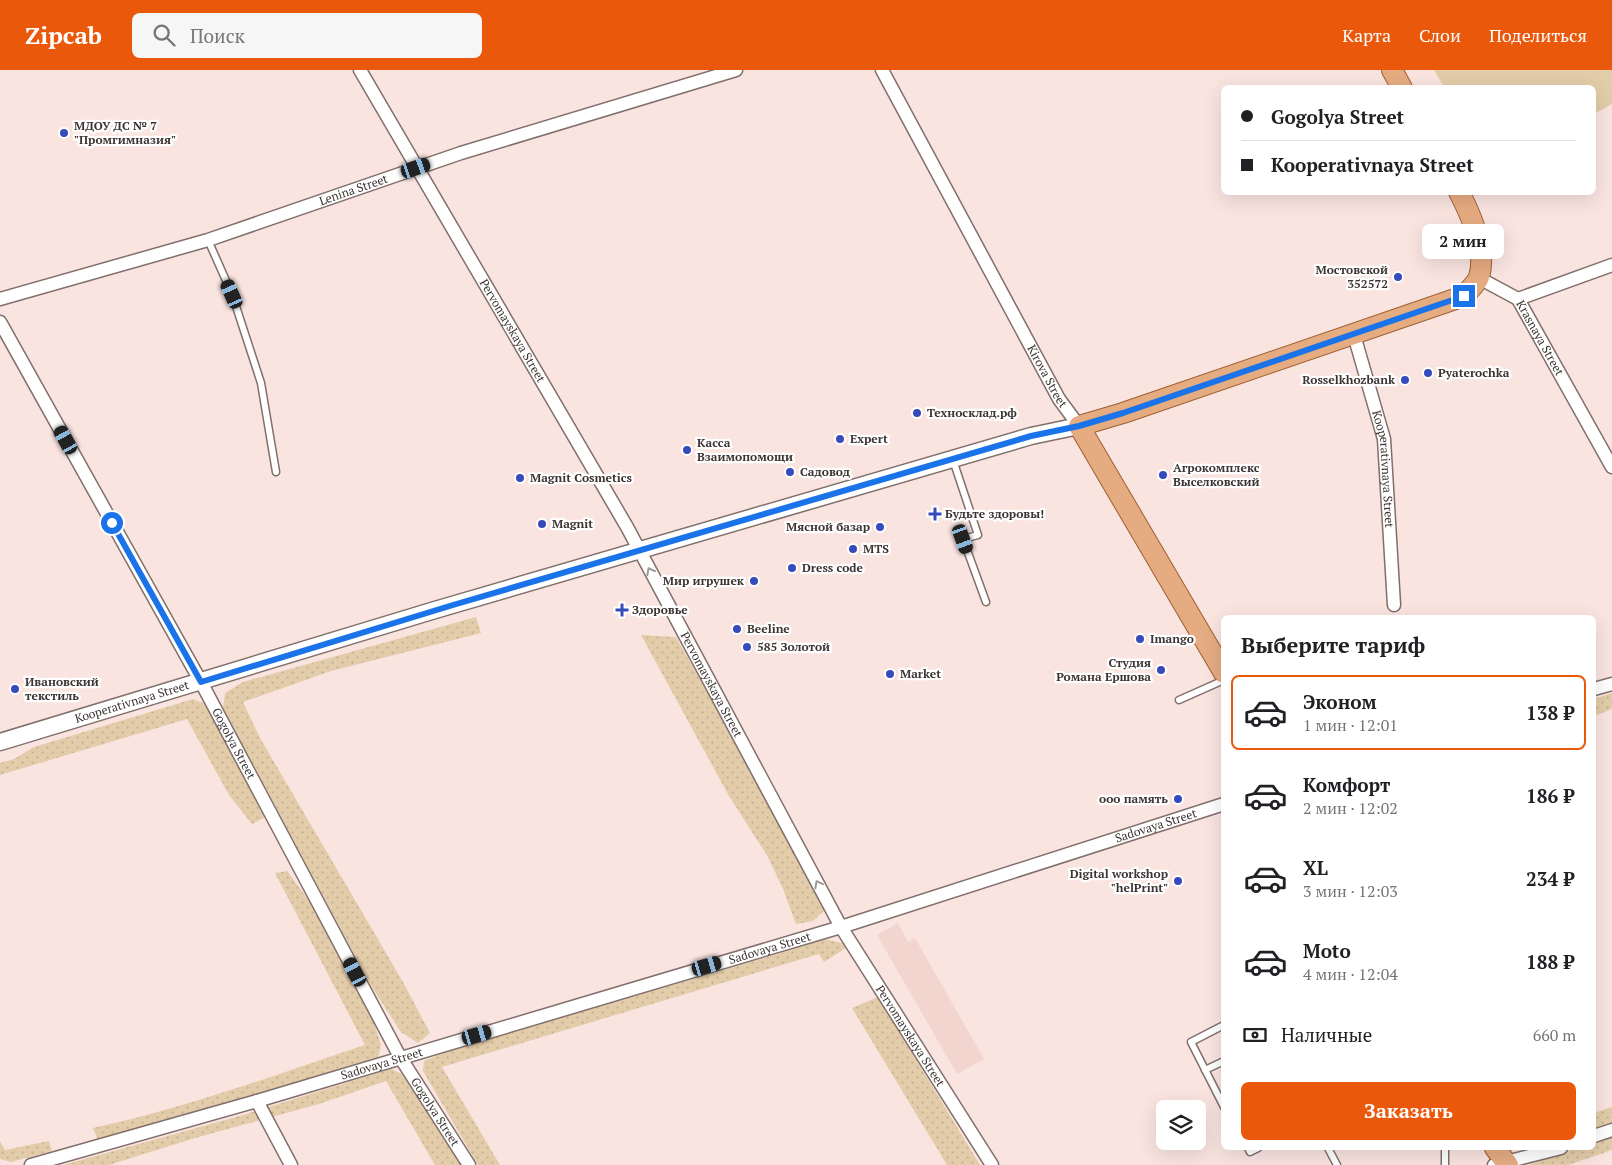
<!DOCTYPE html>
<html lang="ru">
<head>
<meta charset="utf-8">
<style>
  :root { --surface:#fff; --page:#f6f6f6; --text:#202124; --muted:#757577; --line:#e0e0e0; --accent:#ea580c }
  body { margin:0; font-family:"PT Serif",serif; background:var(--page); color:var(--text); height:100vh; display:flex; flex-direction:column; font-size:19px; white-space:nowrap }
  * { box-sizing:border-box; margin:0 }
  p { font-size:16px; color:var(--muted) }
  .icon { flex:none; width:28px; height:28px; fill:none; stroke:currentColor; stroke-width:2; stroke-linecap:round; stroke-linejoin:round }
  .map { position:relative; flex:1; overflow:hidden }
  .side { position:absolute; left:1221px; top:545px; width:375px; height:535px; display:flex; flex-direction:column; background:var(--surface); border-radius:8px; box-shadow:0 5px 20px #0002 }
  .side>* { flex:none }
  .hud { position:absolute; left:1221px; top:15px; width:375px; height:110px; border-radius:8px; box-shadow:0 5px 20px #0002; display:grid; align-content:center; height:110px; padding:0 20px; background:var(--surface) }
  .buttons { position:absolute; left:1156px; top:1030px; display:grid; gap:10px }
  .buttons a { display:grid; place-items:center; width:50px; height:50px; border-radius:8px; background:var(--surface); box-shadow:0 5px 20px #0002; font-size:25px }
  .end { position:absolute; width:22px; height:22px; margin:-11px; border:6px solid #1a73e8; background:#fff; box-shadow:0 0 0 2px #fff }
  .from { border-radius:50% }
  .bubble { position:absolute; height:35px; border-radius:8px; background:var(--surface); box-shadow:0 5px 20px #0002; font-size:16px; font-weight:700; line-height:35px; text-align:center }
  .car { position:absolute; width:15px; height:30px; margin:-15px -8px; border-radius:6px; box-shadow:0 0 4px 1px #0007; background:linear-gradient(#222 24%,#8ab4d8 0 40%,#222 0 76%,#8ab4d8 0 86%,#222 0) }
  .hud b { display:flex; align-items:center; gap:18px; height:48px; font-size:19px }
  .hud b+b { border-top:1px solid var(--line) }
  .hud i { width:12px; height:12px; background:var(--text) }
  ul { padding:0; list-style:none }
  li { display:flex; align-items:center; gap:15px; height:75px; margin:0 10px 8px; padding:0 10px; border:2px solid transparent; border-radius:8px }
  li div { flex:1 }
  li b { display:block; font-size:19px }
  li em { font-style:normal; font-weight:700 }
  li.current { border-color:var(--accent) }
  li>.icon { width:45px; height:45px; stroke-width:1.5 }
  h2 { padding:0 20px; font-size:22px; line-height:60px }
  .pay { display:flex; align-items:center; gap:12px; height:55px; padding:0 20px; font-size:19px }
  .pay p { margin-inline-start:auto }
  .cta { display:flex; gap:10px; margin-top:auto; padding:10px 20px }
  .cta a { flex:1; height:58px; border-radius:8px; background:var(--accent); color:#fff; font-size:20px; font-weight:700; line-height:58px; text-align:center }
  header { display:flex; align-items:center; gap:30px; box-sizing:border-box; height:70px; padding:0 25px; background:var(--accent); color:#fff }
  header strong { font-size:24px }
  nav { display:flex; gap:28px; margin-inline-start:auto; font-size:18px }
  .search { width:350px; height:45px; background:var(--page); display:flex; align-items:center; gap:12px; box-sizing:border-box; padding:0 18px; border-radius:8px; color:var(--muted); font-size:19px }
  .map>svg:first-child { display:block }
  .built { fill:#f2d5cf }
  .grass { fill:url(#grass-dots) }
  .pitch { fill:#e3cca9 }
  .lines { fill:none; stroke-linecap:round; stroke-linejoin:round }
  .service-casing { stroke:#816f6b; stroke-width:9 }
  .minor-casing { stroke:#816f6b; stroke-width:15 }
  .tertiary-casing { stroke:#816f6b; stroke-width:19 }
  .primary-casing { stroke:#9e5e30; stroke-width:22 }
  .service { stroke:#fff; stroke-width:6 }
  .minor { stroke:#fff; stroke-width:12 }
  .tertiary { stroke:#fff; stroke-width:16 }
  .primary { stroke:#e5ac82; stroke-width:20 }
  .oneway { stroke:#9e9a99 }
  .route { stroke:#1a73e8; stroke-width:6 }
  .poi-dot { fill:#364abc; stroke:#fff; stroke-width:2 }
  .labels { text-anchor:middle; stroke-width:4.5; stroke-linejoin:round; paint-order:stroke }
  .poi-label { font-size:12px; font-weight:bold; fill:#3c3433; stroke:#fff; text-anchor:start }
  .street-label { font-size:12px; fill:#3c3433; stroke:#fff }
</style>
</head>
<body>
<header>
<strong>Zipcab</strong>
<div class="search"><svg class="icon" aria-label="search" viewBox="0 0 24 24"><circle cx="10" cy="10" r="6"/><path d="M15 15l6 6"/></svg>Поиск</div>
<nav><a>Карта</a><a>Слои</a><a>Поделиться</a></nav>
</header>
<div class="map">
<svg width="1612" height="1095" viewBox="0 0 1612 1095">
  <defs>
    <pattern id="grass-dots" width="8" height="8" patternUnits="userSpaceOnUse" patternTransform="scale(1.25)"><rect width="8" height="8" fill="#e3cca9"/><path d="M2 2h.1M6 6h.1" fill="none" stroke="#c4b092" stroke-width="1.8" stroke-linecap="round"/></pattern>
  </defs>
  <rect width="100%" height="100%" fill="#f9e4e0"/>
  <polygon class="built" points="898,853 908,872 915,868 984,989 957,1004 877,865"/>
  <g class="grass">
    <polygon points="476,547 481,563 331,601 243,632 260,668 403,912 430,963 418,973 401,962 370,914 223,638 225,623 243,612"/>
    <polygon points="641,565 676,567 791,771 824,841 813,851 796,854 783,819 768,787 729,726"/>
    <polygon points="1612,623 1612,639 1594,646 1594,629"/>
    <polygon points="193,629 203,633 213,646 266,747 252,754 229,725 187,649 0,705 0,693 14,689 34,677"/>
    <path d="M287,801L313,836L374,953L381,975L378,989L99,1072L93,1058C186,1038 275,1005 365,975L275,803Z"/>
    <polygon points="825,869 842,873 846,878 824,892 819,884 442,997 500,1095 478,1095 423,1001 424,991 454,979 775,885"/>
    <polygon points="878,927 980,1095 947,1095 852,938"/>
    <polygon points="391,999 402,1004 462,1095 435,1095 386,1011 319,1034 195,1068 109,1095 63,1095 243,1045"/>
    <polygon points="1612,1037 1612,1054 1594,1061 1594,1043"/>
    <polygon points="1612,1065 1612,1080 1568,1095 1529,1095 1577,1078 1594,1078 1594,1072"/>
    <polygon points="0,1071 5,1080 49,1071 52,1081 11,1092 0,1089"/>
  </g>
  <polygon class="pitch" points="1434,0 1612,0 1612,34 1594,44 1594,18 1444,17"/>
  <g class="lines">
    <g class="service-casing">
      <g id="service">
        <polyline points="208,170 232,224 261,313 276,402"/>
        <polyline points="953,390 978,465 963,469 986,532"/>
        <polyline points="1179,630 1224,610"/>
        <polyline points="1224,955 1191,972 1224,1037"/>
        <polyline points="1205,1000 1224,991"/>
        <polyline points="1248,1078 1250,1082 1258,1078"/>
        <polyline points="1328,1078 1337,1095"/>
        <polyline points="1445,1095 1445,1078"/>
      </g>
    </g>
    <g class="minor-casing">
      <g id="minor">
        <path id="s1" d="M360,0L627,457L841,857L992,1095"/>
        <path id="s2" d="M882,0L1059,329L1079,356"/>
        <path id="s3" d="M1479,208L1518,229L1612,397"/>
        <path id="s4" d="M0,229L208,170L461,83L736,0"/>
        <polyline points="1518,229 1612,195"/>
        <path id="s5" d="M0,252L201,612L400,987L469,1095"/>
        <path id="s6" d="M1354,265L1384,369L1394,535"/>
        <polyline points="1594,619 1612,614"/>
        <polyline points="257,1031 291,1095"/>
        <polyline points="1594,1066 1612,1060"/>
        <path id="s7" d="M31,1095L257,1031L841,857L1224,734"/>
        <polyline points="1494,1095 1561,1078"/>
      </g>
    </g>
    <g class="tertiary-casing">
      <g id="tertiary">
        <path id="s8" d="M0,672L435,540L1031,366L1079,356"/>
      </g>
    </g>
    <g class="primary-casing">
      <g id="primary">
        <polyline points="1392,0 1402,18"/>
        <path d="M1224,603L1079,356L1123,343L1464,226C1469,220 1477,213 1479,207C1487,181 1471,145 1459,122"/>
        <polyline points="1495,1078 1508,1095"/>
      </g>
    </g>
    <use href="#service" class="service"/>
    <use href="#minor" class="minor"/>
    <use href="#tertiary" class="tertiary"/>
    <use href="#primary" class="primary"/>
  </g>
  <defs><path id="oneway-chevron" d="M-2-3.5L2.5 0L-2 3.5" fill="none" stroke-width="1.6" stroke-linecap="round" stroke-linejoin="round" transform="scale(1.25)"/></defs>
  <g class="oneway">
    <use href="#oneway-chevron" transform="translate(650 501) rotate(-118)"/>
    <use href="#oneway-chevron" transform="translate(818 814) rotate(-118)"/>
  </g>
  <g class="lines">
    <polyline class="route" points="112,453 201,612 453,535 1031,366 1079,356 1123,343 1464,226"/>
  </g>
  <g class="poi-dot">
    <circle cx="64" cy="63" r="5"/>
    <circle cx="1398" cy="207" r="5"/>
    <circle cx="1428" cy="303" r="5"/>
    <circle cx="1405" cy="310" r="5"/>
    <circle cx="917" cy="343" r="5"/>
    <circle cx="840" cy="369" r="5"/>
    <circle cx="687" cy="380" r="5"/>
    <circle cx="790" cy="402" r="5"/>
    <circle cx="1163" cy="405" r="5"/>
    <circle cx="520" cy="408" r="5"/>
    <path d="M932.5 436.5h5v5h5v5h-5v5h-5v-5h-5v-5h5z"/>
    <circle cx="542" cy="454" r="5"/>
    <circle cx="880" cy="457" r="5"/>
    <circle cx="853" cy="479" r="5"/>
    <circle cx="792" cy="498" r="5"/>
    <circle cx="754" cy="511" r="5"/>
    <path d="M619.5 532.5h5v5h5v5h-5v5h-5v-5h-5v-5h5z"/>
    <circle cx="737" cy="559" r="5"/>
    <circle cx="1140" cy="569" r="5"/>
    <circle cx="747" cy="577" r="5"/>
    <circle cx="1161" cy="600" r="5"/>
    <circle cx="890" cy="604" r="5"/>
    <circle cx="15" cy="619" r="5"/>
    <circle cx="1178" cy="729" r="5"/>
    <circle cx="1178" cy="811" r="5"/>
  </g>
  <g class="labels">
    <g class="poi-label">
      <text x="74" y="60">МДОУ ДС № 7<tspan x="74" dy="14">"Промгимназия"</tspan></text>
      <text x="1388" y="204" text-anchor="end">Мостовской<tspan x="1388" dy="14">352572</tspan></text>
      <text x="1438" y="307">Pyaterochka</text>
      <text x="1395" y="314" text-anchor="end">Rosselkhozbank</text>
      <text x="927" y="347">Техносклад.рф</text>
      <text x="850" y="373">Expert</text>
      <text x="697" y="377">Касса<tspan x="697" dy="14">Взаимопомощи</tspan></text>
      <text x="1173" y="402">Агрокомплекс<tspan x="1173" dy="14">Выселковский</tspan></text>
      <text x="800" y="406">Садовод</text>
      <text x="530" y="412">Magnit Cosmetics</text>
      <text x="945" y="448">Будьте здоровы!</text>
      <text x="552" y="458">Magnit</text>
      <text x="870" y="461" text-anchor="end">Мясной базар</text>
      <text x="863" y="483">MTS</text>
      <text x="802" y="502">Dress code</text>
      <text x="744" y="515" text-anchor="end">Мир игрушек</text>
      <text x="632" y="544">Здоровье</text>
      <text x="747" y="563">Beeline</text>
      <text x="1150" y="573">Imango</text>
      <text x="757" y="581">585 Золотой</text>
      <text x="1151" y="597" text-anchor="end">Студия<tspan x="1151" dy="14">Романа Ершова</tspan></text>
      <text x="900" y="608">Market</text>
      <text x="25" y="616">Ивановский<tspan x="25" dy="14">текстиль</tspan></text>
      <text x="1168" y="733" text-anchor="end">ооо память</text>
      <text x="1168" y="808" text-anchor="end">Digital workshop<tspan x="1168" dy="14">"helPrint"</tspan></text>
    </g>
    <g class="street-label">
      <text dy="4" stroke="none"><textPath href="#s4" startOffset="370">Lenina Street</textPath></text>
      <text dy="4" stroke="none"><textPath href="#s1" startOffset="302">Pervomayskaya Street</textPath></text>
      <text dy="4" stroke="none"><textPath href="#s3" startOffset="89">Krasnaya Street</textPath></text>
      <text dy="4" stroke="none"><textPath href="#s2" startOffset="348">Kirova Street</textPath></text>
      <text dy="4" stroke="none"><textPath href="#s6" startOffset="138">Kooperativnaya Street</textPath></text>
      <text dy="4" stroke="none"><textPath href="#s1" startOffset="708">Pervomayskaya Street</textPath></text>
      <text dy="4" stroke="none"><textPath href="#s8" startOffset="138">Kooperativnaya Street</textPath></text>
      <text dy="4" stroke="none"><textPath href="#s5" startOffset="482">Gogolya Street</textPath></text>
      <text dy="4" stroke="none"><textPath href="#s7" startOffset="1175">Sadovaya Street</textPath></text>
      <text dy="4" stroke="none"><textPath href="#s7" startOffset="770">Sadovaya Street</textPath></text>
      <text dy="4" stroke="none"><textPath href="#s1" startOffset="1112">Pervomayskaya Street</textPath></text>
      <text dy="4" stroke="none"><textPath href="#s7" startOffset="365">Sadovaya Street</textPath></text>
      <text dy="4" stroke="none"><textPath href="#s5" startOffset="902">Gogolya Street</textPath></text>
    </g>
  </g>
</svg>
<div class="buttons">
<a><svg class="icon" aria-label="layers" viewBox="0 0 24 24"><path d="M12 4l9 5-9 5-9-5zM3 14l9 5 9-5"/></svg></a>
</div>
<i class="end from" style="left:112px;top:453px"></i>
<i class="end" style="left:1464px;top:226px"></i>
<div class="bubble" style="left:1422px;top:154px;width:82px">2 мин</div>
<i class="car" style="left:416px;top:98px;rotate:71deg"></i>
<i class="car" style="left:232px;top:224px;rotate:336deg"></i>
<i class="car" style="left:66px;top:370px;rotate:331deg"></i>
<i class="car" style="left:963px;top:469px;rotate:160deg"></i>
<i class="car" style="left:707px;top:896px;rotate:74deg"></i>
<i class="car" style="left:355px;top:902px;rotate:332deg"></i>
<i class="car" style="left:477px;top:965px;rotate:74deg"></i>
<div class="hud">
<b><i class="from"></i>Gogolya Street</b>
<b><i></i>Kooperativnaya Street</b>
</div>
<section class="side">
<h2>Выберите тариф</h2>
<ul>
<li class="current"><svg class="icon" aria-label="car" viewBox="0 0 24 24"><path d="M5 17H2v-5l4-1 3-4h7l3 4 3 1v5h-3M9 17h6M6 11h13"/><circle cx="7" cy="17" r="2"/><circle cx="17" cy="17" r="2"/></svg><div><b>Эконом</b><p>1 мин · 12:01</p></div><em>138 ₽</em></li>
<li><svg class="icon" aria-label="car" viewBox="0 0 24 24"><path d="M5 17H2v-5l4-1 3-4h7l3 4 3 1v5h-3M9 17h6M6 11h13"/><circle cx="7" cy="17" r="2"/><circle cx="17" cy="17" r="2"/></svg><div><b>Комфорт</b><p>2 мин · 12:02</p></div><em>186 ₽</em></li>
<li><svg class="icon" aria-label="car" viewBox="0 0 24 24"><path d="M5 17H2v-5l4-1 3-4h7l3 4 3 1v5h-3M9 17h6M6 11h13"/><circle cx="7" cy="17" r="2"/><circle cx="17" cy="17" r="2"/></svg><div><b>XL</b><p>3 мин · 12:03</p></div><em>234 ₽</em></li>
<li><svg class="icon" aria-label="car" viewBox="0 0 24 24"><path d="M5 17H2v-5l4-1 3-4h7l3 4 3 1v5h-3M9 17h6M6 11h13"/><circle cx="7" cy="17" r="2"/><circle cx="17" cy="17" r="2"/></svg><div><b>Moto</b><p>4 мин · 12:04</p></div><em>188 ₽</em></li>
</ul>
<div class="pay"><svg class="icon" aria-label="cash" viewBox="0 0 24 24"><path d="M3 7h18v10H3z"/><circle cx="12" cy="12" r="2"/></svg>Наличные<p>660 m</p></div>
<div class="cta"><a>Заказать</a></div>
</section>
</div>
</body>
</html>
